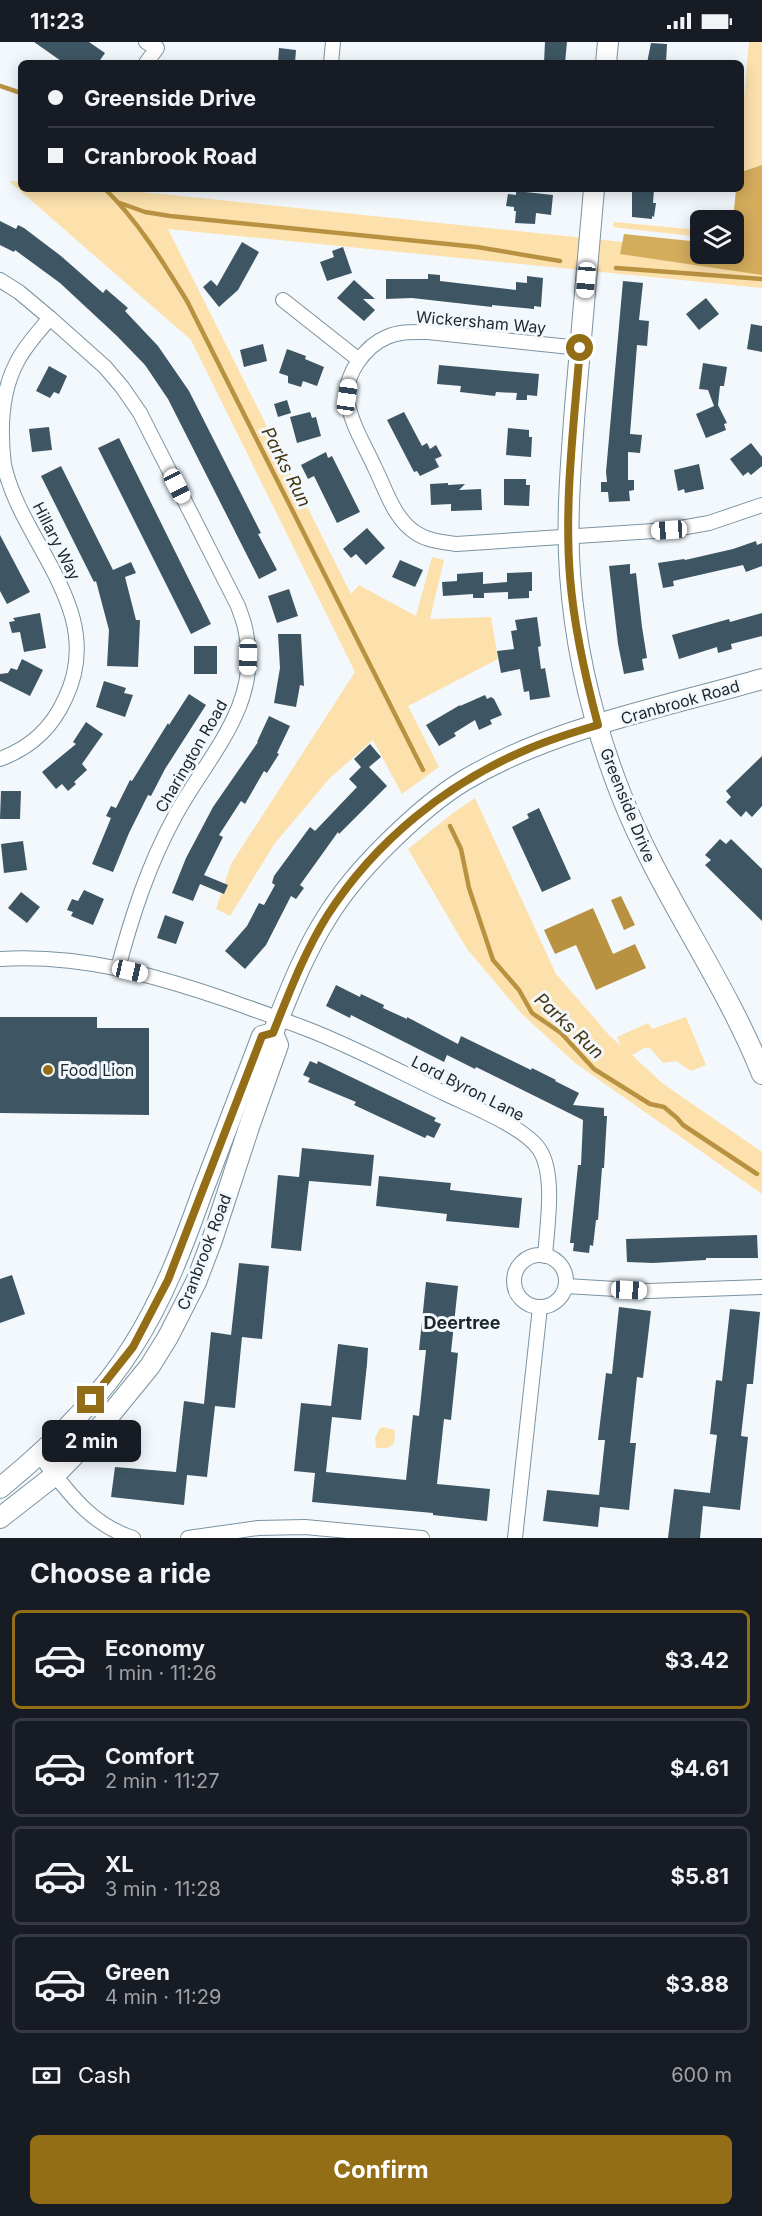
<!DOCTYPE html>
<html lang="en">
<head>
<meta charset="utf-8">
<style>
  :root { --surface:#171b24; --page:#242831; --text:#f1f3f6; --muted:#9ea1a6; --line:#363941; --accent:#936e16 }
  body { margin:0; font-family:Inter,sans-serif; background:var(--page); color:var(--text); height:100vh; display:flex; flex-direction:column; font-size:22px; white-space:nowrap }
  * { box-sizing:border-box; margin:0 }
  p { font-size:20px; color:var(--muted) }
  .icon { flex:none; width:33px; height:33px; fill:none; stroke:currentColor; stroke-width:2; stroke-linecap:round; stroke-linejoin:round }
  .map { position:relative; height:1496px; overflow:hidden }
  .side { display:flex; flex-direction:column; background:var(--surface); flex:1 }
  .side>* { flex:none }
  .top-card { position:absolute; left:18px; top:18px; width:726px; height:132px; border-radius:9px; box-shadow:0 3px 15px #0003; display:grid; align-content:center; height:132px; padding:0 30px; background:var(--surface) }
  .buttons { position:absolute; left:690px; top:168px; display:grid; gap:12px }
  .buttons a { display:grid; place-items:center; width:54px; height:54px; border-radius:9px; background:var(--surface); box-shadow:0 3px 15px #0003; font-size:30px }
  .end { position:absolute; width:27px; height:27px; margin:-14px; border:8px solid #936e16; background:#fff; box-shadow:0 0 0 3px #fff }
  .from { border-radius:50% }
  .bubble { position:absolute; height:42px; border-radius:9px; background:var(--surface); box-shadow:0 3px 15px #0003; font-size:20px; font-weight:700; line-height:42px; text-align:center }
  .car { position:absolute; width:18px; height:36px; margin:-18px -9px; border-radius:8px; box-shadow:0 0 4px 2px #0007; background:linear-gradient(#fff 24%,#345 0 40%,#fff 0 76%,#345 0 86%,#fff 0) }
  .top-card b { display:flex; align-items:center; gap:21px; height:57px; font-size:22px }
  .top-card b+b { border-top:2px solid var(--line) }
  .top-card i { width:15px; height:15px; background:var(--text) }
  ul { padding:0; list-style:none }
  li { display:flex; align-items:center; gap:18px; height:99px; margin:0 12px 9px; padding:0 18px; border:3px solid var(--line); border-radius:9px }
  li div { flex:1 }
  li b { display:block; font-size:22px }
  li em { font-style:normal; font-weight:700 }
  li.on { border-color:var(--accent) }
  li>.icon { width:54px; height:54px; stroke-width:1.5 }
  h2 { padding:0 30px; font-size:27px; line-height:72px }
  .pay { display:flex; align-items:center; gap:15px; height:66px; padding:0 30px; font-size:22px }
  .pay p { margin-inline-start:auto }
  .action { display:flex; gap:12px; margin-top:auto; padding:12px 30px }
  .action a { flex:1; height:69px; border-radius:9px; background:var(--accent); color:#fff; font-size:24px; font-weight:700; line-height:69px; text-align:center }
  .status { display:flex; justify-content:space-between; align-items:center; height:42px; padding:0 30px; background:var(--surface); direction:ltr }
  .status svg { height:16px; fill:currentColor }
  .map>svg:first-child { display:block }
  .green { fill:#fce1ad }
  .forest { fill:#d3ac5c }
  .water { fill:#b89241 }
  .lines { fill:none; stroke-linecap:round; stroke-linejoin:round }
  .stream { stroke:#b89241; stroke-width:4.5 }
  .building { fill:#3e5563 }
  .street-casing { stroke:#7a93a2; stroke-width:16 }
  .secondary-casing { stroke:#7a93a2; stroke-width:22 }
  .street { stroke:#fff; stroke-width:14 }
  .secondary { stroke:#fff; stroke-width:20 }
  .route { stroke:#936e16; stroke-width:8 }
  .poi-dot { fill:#936e16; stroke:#f3f8fc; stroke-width:2 }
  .labels { text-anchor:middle; stroke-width:6; stroke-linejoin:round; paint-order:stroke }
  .street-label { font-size:16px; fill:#1c262d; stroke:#f3f8fc }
  .poi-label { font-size:16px; fill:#1c262d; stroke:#f3f8fc; text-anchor:start }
  .water-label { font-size:18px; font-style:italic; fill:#453411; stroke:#f3f8fc }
  .neighbourhood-label { font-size:18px; font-weight:bold; fill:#1c262d; stroke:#f3f8fc }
</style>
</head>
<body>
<div class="status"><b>11:23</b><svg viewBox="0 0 49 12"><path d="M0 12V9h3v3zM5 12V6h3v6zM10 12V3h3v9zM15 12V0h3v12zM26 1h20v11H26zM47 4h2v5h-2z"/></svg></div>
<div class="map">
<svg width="762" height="1496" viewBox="0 0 762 1496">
  <rect width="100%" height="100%" fill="#f3f8fc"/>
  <g class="green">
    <polygon points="749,0 762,0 762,123 741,130 741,91"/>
    <polygon points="9,139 21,140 21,147 107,147 162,152 700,208 700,212 762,215 762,246 168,187 351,552 359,543 416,574 432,515 444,518 430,577 491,575 498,617 408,664 439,725 402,752 373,698 330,736 275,801 230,874 216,867 231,822 355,630 191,298"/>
    <polygon points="614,180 700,188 700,195 613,185"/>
    <polygon points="475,756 556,932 609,993 621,1004 617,995 648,981 652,987 686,975 706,1023 691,1029 676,1019 663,1021 650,1006 644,1006 632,1013 662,1041 762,1110 762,1152 575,1021 521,971 467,907 408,807 453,771"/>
    <polygon points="383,1385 395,1388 394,1402 387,1406 376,1406 375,1396 380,1386"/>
  </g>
  <polygon class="forest" points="762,123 762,233 620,212 624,192 700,200 700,212 734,212 733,178 736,147 741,147 741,130"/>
  <g class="water">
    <polygon points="621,854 635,883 624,888 611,858"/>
    <polygon points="593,866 613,912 635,902 646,926 596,948 576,903 555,912 544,888"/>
  </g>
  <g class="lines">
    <g class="stream">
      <polyline points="0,44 21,51"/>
      <path d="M105,147C138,179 163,220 187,259L423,728"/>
      <polyline points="120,161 145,170 170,174 477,205 560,219"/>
      <polyline points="616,226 762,237"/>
      <polyline points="450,784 461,807 469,846 493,918 519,948 532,971 561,991 594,1027 650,1062 664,1065 677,1076 683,1083 757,1132"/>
    </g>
  </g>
  <g class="building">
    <polygon points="34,0 89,0 105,11 98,21 64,21"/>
    <polygon points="545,0 567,0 565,21 544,21"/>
    <polygon points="651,1 667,2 666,21 647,21"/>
    <polygon points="279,6 296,8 295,21 278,21"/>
    <polygon points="632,147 654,147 653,161 656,161 654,175 652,174 652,177 632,175"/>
    <polygon points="516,149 553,153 551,173 536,171 535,182 515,181 516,169 514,169 514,165 506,164 508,152 516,153"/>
    <polygon points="0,179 16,187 18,183 24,186 61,214 103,251 106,247 128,266 125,269 158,304 189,349 261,491 258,492 277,528 259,537 168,357 145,323 117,294 60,241 15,208 14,210 0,203"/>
    <polygon points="242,200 259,210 238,248 219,265 203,245 211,238 217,244"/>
    <polygon points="343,205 352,231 327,239 320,220 334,215 332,209"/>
    <polygon points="428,232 440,233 440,239 516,248 516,240 527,241 527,234 543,236 541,265 534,264 534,267 492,263 492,265 412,256 386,257 386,237 428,237"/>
    <polygon points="354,238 375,257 363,257 375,268 364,279 337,256"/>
    <polygon points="623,239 643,241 639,278 649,279 647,304 637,303 630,392 642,393 640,411 628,410 628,438 634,438 634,448 629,449 630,459 609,460 608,450 601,450 601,440 607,440 606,430"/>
    <polygon points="706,256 719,272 699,288 686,272"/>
    <polygon points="751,282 762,284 762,310 747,307"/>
    <polygon points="263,302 267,319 244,325 240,308"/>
    <polygon points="287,307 306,314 305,317 324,325 317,344 303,339 301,345 288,341 288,334 279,331"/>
    <polygon points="703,321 727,325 724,344 720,344 718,363 727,381 724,382 726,388 706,396 696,372 714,364 708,348 699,347"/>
    <polygon points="439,323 539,332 537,354 527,353 527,358 516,358 517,351 496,350 495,354 460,350 461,344 437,342"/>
    <polygon points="49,324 67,334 59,352 54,350 50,356 36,349"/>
    <polygon points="287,358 291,371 278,375 274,362"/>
    <polygon points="310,370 312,376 316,375 321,394 297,401 290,375"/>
    <polygon points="404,370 422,404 427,401 430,407 436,403 442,414 435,417 439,425 420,434 417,429 414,430 387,378"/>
    <polygon points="49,385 52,408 32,410 29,387"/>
    <polygon points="508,386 529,388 529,395 532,395 531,415 506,413"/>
    <polygon points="119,396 211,582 191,592 98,406"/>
    <polygon points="751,401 762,415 762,424 751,433 748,430 743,434 730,417"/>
    <polygon points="326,410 328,416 332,414 360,470 337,481 314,434 308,437 301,423"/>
    <polygon points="699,422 704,447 685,451 684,447 678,449 674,428"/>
    <polygon points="61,424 113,528 131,520 136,531 125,535 136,578 140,578 138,625 107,624 109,588 96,539 94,540 41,434"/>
    <polygon points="504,437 526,437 526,443 530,443 529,464 504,463"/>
    <polygon points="448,441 448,443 465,442 459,448 481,447 482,468 451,469 451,462 431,463 430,442"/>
    <polygon points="367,486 385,506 366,523 356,512 351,516 343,507"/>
    <polygon points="0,493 30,550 7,562 0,549"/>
    <polygon points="756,499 757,503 762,501 762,524 746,530 743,523 673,539 674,544 663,546 658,521 684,517 685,518 733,507"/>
    <polygon points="400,518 423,528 415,545 392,535"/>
    <polygon points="630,522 630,532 636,531 642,585 647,616 642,617 644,628 624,632 618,602 609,524"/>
    <polygon points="483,530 483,542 507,540 507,531 532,530 532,549 529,549 529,556 508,557 508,550 484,551 484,556 473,556 473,552 443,554 442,540 457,539 457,532"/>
    <polygon points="289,547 298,574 277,581 268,554"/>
    <polygon points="40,571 46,606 24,610 20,590 12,591 9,580 15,579 13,576"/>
    <polygon points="762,571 762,594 731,602 732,607 718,611 717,605 679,617 672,593 729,577 730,580"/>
    <polygon points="537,575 541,604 538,605 541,627 545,626 550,655 530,658 529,649 524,650 520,627 501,631 497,609 514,607 511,589 517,588 515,578"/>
    <polygon points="278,592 301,592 304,644 300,643 296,665 274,661 280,626"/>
    <rect x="194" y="604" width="23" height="28"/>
    <polygon points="22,617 43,628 30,654 0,639 0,632 8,631 11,626 17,628"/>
    <polygon points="104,639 126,646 124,651 133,653 125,675 96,665"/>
    <polygon points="189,652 206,663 165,727 151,754 148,753 129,791 113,830 92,822 111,776 106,774 111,764 116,766 130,738 132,739 168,681 169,683"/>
    <polygon points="485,653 487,657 491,655 494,657 502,673 490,678 492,682 479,688 475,678 454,691 456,694 439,704 426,683 460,663 460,664"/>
    <polygon points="269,674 290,684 277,711 279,712 267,731 264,729 245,762 241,759 219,793 223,795 204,833 228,843 224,852 200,842 193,859 172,851 186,816 213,765 258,700 257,700"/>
    <polygon points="86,680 103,692 82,722 87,728 74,740 76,742 68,749 62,742 56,747 42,730 76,702 73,700"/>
    <polygon points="370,702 381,715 369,725 387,744 339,792 338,790 300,843 304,846 296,857 291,854 266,903 245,927 225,909 247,884 259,861 264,863 275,843 272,841 274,834 310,785 315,789 357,745 349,737 361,725 354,717"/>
    <polygon points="762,714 762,764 752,775 746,769 741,775 726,760 731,755 726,749"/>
    <polygon points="1,749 21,749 20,777 0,777"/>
    <polygon points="539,766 571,837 542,850 512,785 529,776 527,772"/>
    <polygon points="720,797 726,802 731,797 762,827 762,879 705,823 711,818 705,813"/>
    <polygon points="23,799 27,828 4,831 1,802"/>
    <polygon points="84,848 104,857 93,883 71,874 73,870 67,868 72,857 78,859"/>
    <polygon points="21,850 40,865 27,881 8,866"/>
    <polygon points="165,873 184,880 176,902 157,896"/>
    <polygon points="336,943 360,955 361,952 384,963 383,966 407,977 407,975 458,1002 461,994 531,1028 532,1026 556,1038 555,1039 579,1051 573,1063 604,1066 604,1074 607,1074 604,1126 602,1126 598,1178 596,1178 593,1204 590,1203 589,1211 573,1209 574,1201 570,1201 578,1123 581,1123 583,1078 476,1025 475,1027 447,1013 444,1020 351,973 350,976 326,964"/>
    <polygon points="0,975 97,975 97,986 149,986 149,1073 0,1071"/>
    <polygon points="310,1019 317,1022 318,1019 436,1076 434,1079 441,1082 434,1096 427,1093 425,1096 354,1063 356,1060 308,1040 310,1036 303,1033"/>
    <polygon points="302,1106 374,1113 371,1144 309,1139 301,1209 271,1206 278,1133 299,1135"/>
    <polygon points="379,1134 451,1141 450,1148 522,1156 519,1186 446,1179 447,1172 376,1164"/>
    <polygon points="757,1193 758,1216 706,1216 706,1218 653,1221 627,1220 626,1197"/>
    <polygon points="239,1221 269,1224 262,1297 242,1295 235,1366 215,1364 207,1435 187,1433 184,1463 111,1455 115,1425 176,1430 184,1359 204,1362 211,1290 231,1293"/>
    <polygon points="12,1233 25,1272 0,1281 0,1237"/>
    <polygon points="426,1240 458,1244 451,1310 458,1311 451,1378 444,1377 437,1442 490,1447 487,1479 433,1473 433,1471 312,1460 315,1431 294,1429 301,1361 331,1364 338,1302 368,1306 367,1322 361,1378 332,1375 326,1430 406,1438 413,1373 419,1374 426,1308 419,1308"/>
    <polygon points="619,1265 651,1269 643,1336 637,1335 630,1401 636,1401 629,1468 600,1465 598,1485 543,1479 547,1448 599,1453 605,1398 598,1398 606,1331 612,1332"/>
    <polygon points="730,1267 760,1270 753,1342 747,1342 741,1394 748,1395 740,1468 703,1464 700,1496 668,1496 674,1447 710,1451 717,1393 710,1392 716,1338 722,1339"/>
  </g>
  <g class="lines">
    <g class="street-casing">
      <g id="street">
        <polyline points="146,21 157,6 146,0"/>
        <polyline points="331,21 333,0"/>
        <path d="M0,238L19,250L50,276L105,325L122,345L140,371L238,564C241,573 245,582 246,591C262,664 205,717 174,776C148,824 132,874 118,926"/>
        <polyline points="283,258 359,318"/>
        <path d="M580,306L428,290C414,290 400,289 387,295C365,304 344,333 347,357C351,382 365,404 375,426C386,448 394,477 416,491C428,499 443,500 456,502L669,488L709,481L762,463"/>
        <path d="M0,717C30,706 52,686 65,657C108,569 22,503 4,423C0,390 1,350 17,320C25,304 38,290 50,276"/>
        <path d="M0,917C80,912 155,933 230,959C255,968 281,977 307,987C354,1005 400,1030 446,1052C471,1064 524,1085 539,1107C556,1132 547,1184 545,1214"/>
        <circle cx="540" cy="1239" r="26"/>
        <polyline points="566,1244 649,1249 762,1245"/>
        <path d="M39,1413C67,1448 89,1482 133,1496"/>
        <polyline points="188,1496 258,1486 305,1485 422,1496"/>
        <polyline points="515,1496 540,1265"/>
      </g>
    </g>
    <g class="secondary-casing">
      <g id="secondary">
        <polyline points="606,21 608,0"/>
        <path d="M594,147C588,220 581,292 575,365C571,421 566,476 570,532C575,606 593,681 620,750C658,849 723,934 762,1032"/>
        <path d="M0,1446C49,1406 99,1358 133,1304C163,1257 183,1204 202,1151C222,1099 242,1046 262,994L273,991"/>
        <path d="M0,1476L55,1433L92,1395L150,1324L168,1295L196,1240L212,1198L250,1082L278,1003L273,991C289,951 304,911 327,875C343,849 363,826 384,805C409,780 435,756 465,738C553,686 664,665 762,637"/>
      </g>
    </g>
    <use href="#street" class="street"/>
    <use href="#secondary" class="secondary"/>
  </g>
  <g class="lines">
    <path class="route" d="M91,1358L133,1305L168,1238L262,994L273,991C289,951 304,911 327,874C375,799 447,741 528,707C551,697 574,690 598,683C585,634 574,586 570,535C564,459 574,382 580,306"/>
  </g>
  <circle class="poi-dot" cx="48" cy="1028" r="6"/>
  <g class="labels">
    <g class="street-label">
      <text transform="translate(481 280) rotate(5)" y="6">Wickersham Way</text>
      <text transform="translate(57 499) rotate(63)" y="6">Hillary Way</text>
      <text transform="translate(680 660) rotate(-16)" y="6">Cranbrook Road</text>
      <text transform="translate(191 714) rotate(-60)" y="6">Charington Road</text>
      <text transform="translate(628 763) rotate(68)" y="6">Greenside Drive</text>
      <text transform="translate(468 1046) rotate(27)" y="6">Lord Byron Lane</text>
      <text transform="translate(204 1210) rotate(-69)" y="6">Cranbrook Road</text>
    </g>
    <g class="poi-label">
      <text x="60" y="1034">Food Lion</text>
    </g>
    <g class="water-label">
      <text transform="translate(286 425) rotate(63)" y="6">Parks Run</text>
      <text transform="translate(569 984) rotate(43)" y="6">Parks Run</text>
    </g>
    <g class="neighbourhood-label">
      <text x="462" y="1287">Deertree</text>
    </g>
  </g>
</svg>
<div class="buttons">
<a><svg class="icon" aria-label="layers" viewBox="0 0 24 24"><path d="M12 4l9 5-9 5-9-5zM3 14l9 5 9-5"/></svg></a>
</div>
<i class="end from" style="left:580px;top:306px"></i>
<i class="end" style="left:91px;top:1358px"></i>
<div class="bubble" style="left:42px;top:1378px;width:99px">2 min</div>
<i class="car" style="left:586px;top:238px;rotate:185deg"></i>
<i class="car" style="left:347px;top:355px;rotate:8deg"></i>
<i class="car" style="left:177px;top:444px;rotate:153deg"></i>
<i class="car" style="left:669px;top:488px;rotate:266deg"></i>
<i class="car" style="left:248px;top:615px;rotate:181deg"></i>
<i class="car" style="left:130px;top:929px;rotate:103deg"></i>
<i class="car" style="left:629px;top:1248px;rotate:93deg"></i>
<div class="top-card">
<b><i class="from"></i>Greenside Drive</b>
<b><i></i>Cranbrook Road</b>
</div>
</div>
<section class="side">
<h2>Choose a ride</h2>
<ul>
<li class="on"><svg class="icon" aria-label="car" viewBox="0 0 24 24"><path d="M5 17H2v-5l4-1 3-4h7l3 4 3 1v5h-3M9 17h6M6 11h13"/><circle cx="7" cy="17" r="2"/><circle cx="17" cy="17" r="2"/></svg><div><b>Economy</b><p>1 min · 11:26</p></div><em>$3.42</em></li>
<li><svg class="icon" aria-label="car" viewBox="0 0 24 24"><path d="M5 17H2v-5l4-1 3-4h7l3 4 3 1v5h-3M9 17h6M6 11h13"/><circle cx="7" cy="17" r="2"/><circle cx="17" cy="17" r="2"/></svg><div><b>Comfort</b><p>2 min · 11:27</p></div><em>$4.61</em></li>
<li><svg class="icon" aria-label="car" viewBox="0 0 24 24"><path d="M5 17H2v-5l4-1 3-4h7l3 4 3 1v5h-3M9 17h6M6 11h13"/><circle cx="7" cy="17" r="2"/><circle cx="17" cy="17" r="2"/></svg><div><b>XL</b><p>3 min · 11:28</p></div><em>$5.81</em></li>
<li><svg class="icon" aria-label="car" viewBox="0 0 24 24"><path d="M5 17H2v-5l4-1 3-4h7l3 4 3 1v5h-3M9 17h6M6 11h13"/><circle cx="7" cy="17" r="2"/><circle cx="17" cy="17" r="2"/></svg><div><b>Green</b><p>4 min · 11:29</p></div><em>$3.88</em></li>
</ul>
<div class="pay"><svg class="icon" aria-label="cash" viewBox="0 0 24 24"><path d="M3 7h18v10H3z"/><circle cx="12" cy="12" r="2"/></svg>Cash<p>600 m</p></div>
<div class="action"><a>Confirm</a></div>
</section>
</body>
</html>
